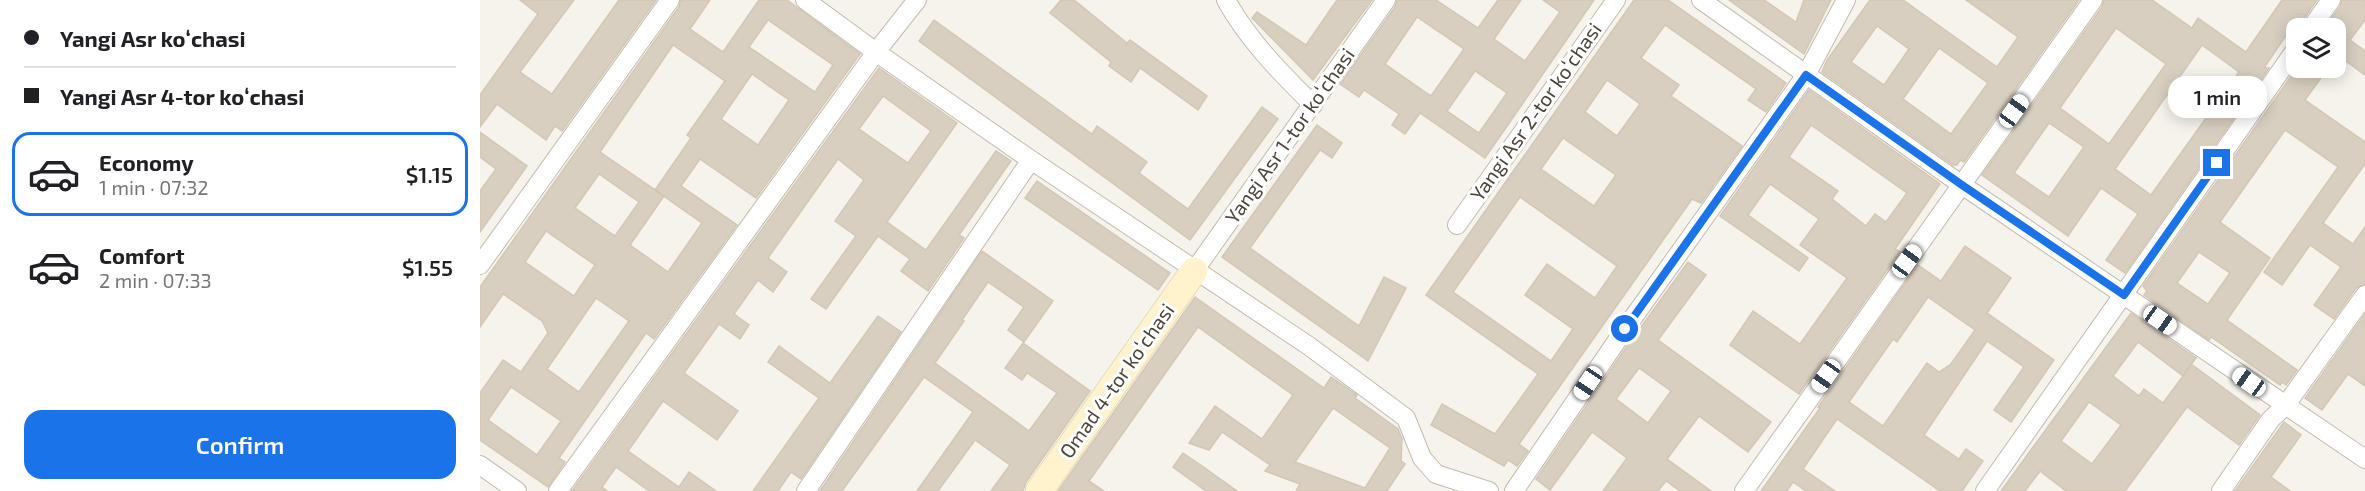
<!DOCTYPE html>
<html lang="en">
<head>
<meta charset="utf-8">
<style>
  :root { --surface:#fff; --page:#f2f2f2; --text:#202124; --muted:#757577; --line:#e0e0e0; --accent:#1a73e8 }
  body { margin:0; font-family:"Exo 2",sans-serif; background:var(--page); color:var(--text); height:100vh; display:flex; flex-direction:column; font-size:22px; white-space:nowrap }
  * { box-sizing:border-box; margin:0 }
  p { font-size:20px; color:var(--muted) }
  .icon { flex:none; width:33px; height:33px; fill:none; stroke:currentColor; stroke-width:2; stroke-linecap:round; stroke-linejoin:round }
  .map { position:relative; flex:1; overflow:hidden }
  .drawer { display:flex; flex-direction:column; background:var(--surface); width:480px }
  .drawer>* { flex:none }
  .top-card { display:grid; align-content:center; height:132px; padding:0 24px; background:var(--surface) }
  .tools { position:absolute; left:1806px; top:18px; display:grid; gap:12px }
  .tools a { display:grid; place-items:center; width:60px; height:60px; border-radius:12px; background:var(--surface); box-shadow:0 3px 15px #0003; font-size:30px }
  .end { position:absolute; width:27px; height:27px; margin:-14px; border:8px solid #1a73e8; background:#fff; box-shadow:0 0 0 3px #fff }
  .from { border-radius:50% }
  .bubble { position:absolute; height:42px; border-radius:18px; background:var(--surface); box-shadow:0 3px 15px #0003; font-size:20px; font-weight:600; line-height:42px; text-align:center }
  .car { position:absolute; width:18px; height:36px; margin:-18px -9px; border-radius:8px; box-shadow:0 0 4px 2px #0007; background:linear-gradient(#fff 24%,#345 0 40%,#fff 0 76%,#345 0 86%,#fff 0) }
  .top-card b { display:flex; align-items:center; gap:21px; height:57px; font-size:22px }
  .top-card b+b { border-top:2px solid var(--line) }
  .top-card i { width:15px; height:15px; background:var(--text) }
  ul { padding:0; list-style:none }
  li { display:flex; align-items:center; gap:18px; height:84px; margin:0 12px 9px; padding:0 12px; border:3px solid transparent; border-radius:18px }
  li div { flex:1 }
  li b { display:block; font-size:22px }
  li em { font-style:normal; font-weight:600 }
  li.on { border-color:var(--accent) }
  li>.icon { width:54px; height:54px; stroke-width:1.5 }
  .cta { display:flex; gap:12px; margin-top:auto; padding:12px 24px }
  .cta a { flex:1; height:69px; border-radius:18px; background:var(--accent); color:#fff; font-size:24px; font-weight:600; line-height:69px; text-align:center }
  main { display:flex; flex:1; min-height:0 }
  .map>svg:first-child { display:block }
  .building { fill:#d8cfc1; stroke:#d3c7b4; stroke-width:1.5; fill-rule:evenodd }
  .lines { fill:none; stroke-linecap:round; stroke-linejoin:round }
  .street-casing { stroke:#c2bbae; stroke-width:20 }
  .secondary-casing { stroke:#d6c79b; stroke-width:28 }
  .street { stroke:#fff; stroke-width:18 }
  .secondary { stroke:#fff3cd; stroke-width:27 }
  .route { stroke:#1a73e8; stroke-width:8 }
  .labels { text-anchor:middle; stroke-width:6; stroke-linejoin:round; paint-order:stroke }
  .street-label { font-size:20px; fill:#4b4439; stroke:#fff }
</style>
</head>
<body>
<main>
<section class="drawer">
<div class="top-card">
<b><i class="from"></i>Yangi Asr koʻchasi</b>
<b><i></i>Yangi Asr 4-tor koʻchasi</b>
</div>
<ul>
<li class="on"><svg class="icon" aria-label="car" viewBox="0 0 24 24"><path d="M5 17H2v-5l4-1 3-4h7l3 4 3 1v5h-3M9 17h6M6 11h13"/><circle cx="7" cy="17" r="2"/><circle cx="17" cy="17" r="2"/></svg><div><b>Economy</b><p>1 min · 07:32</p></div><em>$1.15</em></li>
<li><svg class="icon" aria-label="car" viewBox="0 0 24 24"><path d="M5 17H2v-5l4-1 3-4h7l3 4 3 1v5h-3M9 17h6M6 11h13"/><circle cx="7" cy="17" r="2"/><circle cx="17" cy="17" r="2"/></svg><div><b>Comfort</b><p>2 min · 07:33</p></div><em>$1.55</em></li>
</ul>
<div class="cta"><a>Confirm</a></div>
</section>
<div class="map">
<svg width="1885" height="491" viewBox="0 0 1885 491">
  <rect width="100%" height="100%" fill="#f6f3ec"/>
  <g class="building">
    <polygon points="40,0 94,0 40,72 72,94 139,0 176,0 82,131 75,126 66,140 17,104 0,127 0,95 58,14"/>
    <path d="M201,0H230L210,29L243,52L279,0H307L380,54L276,198L220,159L201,186L257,225L174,339L166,333L79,458L85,462L68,487L0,440V393L23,360L41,372L68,333L62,321L23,294L0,327V287L199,7ZM288,20L353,65L335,92L269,47ZM193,45L245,81L207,135L211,138L175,190L222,223L188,272L150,245L184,196L120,152ZM272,74L309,100L278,145L241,119ZM119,174L159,202L135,236L95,208ZM66,231L115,265L94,296L45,262ZM116,298L149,321L99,392L67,369ZM31,387L81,421L57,455L8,420Z"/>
    <polygon points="581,0 594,0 647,43 650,40 727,96 718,110 660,68 651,82 629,66 631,62 570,13"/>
    <polygon points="857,0 892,0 833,80 772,18 777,12 826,45"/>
    <path d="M917,0H956L998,28L1018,0H1041L1014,39L1045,61L1080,12L1063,0H1114L1005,158L940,113L925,134L912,125L919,114L884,90L879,97L860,84L915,7ZM937,17L984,49L951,96L905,64ZM995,71L1027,93L999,133L967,111Z"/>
    <path d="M1154,0H1188L1306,83L1286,112L1268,100L1276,89L1185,25L1161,58L1199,85L1191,96L1262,146L1221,203L1212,199L1039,444L1048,451L1037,466L1028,460L1024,466L951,425L962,404L1015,434L1058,374L946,295ZM1127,80L1160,104L1137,136L1105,112ZM1083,138L1136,175L1114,206L1061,169ZM1040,197L1137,266L1115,298L1067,264L1045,295L1093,329L1071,361L973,292Z"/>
    <polygon points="1249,0 1284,0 1316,22 1324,0 1351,0 1324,54"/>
    <path d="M1390,0H1423L1517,67L1538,37L1486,0H1599L1484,162L1480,160L1477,165H1473L1342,72L1347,60ZM1397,26L1429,49L1404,85L1371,62ZM1459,48L1508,83L1471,134L1423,99Z"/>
    <path d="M1624,0H1672L1712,28L1718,18L1766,52L1802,0H1837L1822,21L1820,28H1811L1784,68H1789L1645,273L1626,260L1658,214L1621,188L1588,236L1502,175L1622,7ZM1636,28L1686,64L1629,144L1580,108ZM1722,45L1759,72L1671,195L1635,169ZM1569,123L1604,147L1569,197L1534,173Z"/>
    <polygon points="1862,0 1885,0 1885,20 1870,40 1885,51 1885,75 1859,56 1856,61 1856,28 1844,28 1860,7"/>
    <polygon points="454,20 612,134 617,126 667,162 659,173 708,209 782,107 798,119 710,240 439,41"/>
    <path d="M399,68L477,123L407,222L446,250L516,151L531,161L479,235L484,238L448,291L421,271L430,259L398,236L346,309L331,299L376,236L355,221L384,180L358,159L288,258L307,272L293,292L278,280L254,314L269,325L260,339L239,324L204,373L258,411L237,440L183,401L148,451L199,487L209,472L236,491H169L136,467L122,487L127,491H92ZM403,96L451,131L428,163L379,129Z"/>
    <path d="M1817,68H1848L1825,100L1885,142V164L1843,223L1873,244L1885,227V284L1876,288L1854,319L1834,305L1861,267L1830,245L1802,285L1784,272L1858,167L1805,130L1740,222L1790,258L1747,320L1817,370L1806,385L1802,382L1800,385L1731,337L1729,340L1664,295L1667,291L1663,286ZM1719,252L1750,273L1728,304L1697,283Z"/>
    <path d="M1329,90L1460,184L1415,249L1420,252L1319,394L1250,345L1273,311L1320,344L1367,278L1320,245L1339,219L1290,184L1268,215L1328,258L1319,271L1240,216ZM1331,125L1427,193L1406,222L1395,214L1386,226L1352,199L1358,191L1309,157Z"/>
    <polygon points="837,125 862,143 852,158 840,150 770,248 879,326 904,277 926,288 888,361 742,257"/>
    <polygon points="0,132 47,166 0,232 0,191 16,169 0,157"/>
    <polygon points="557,181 690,273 678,290 545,198"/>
    <path d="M1485,246L1531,278L1507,313L1574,360L1531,422L1514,410L1544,367L1507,341L1444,435L1479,459L1486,449L1503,461L1482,491H1460L1357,419L1323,469L1355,491H1326L1313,482L1307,491H1281L1340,408L1338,407L1438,265L1461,281ZM1448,297L1495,330L1471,364L1459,372L1447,363L1403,426L1369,402L1413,339L1417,342Z"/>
    <polygon points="502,251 573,301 544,342 528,330 544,307 508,282 482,320 484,321 455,363 549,431 577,393 547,373 542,380 525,368 543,343 610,391 546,482 543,491 511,491 530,465 495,440 458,491 437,491 493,412 444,377 362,491 340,491"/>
    <path d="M1208,262L1226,275L1178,340L1291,422L1268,452L1219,416L1187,459L1231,491H1200L1186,481L1178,491H1123L1147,458L1112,432L1070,490L1056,479L1143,352ZM1159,368L1191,391L1168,423L1136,399Z"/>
    <path d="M715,297L844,388L851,377L877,395L875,398L918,429L922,439L921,461L925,464L907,491H816L820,484L785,471L790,465L742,432L729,450L709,443L735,406L782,439L813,395L718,327L609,481L624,491H578ZM853,408L910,448L885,488L815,462Z"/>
    <path d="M1651,313L1716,358L1703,376L1711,364L1780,415L1759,445L1707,407L1645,491H1586L1560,471L1545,491H1521ZM1658,342L1703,376L1683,403L1664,389L1659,396L1633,376ZM1609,402L1641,425L1612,464L1581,441Z"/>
    <polygon points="1885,314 1885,386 1868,374 1842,410 1825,398"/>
    <polygon points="398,316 421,332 321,479 311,472 298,491 273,491 339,398 288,362 299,346 350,383"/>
    <polygon points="1804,422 1821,435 1791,477 1810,491 1755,491"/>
    <polygon points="703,453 722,466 757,491 726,491 693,467"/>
  </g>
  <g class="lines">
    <g class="street-casing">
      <g id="street">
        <polyline points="325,0 396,52 551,160 829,346 926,418 942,458 956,474 1009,491"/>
        <path d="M746,0C769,41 800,72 833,105"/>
        <polyline points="1221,0 1482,185 1885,459"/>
        <polyline points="1831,28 1851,0"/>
        <polyline points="977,225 1136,0"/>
        <polyline points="0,265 190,0"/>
        <polyline points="714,271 906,0"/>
        <polyline points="0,465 37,491"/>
        <polyline points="78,491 396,52 437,0"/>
        <polyline points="326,491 551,160"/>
        <polyline points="1034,491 1145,329 1326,75 1366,0"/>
        <polyline points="1264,491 1613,0"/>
        <polyline points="1505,491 1816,49"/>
        <polyline points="1741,491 1791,419 1805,406 1885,295"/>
      </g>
    </g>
    <g class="secondary-casing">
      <polyline id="secondary" points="559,491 714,271"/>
    </g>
    <use href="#street" class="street"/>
    <use href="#secondary" class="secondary"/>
  </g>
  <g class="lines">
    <polyline class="route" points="1145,329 1326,75 1482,185 1644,295 1737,163"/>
  </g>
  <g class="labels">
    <g class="street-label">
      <text transform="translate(1056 112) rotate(-55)" y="7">Yangi Asr 2-tor koʻchasi</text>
      <text transform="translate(810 136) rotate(-55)" y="7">Yangi Asr 1-tor koʻchasi</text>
      <text transform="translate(637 381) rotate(-55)" y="7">Omad 4-tor koʻchasi</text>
    </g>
  </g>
</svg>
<div class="tools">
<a><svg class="icon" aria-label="layers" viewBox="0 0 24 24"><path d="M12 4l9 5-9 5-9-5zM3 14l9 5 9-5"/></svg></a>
</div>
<i class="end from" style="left:1145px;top:329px"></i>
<i class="end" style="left:1737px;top:163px"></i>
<div class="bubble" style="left:1688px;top:76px;width:99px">1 min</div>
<i class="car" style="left:1534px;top:111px;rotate:36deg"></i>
<i class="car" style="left:1427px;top:261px;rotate:36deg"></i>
<i class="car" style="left:1680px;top:320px;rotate:125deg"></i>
<i class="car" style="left:1346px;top:376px;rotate:215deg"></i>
<i class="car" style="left:1769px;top:382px;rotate:305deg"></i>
<i class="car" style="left:1108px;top:383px;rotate:214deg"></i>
</div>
</main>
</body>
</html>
